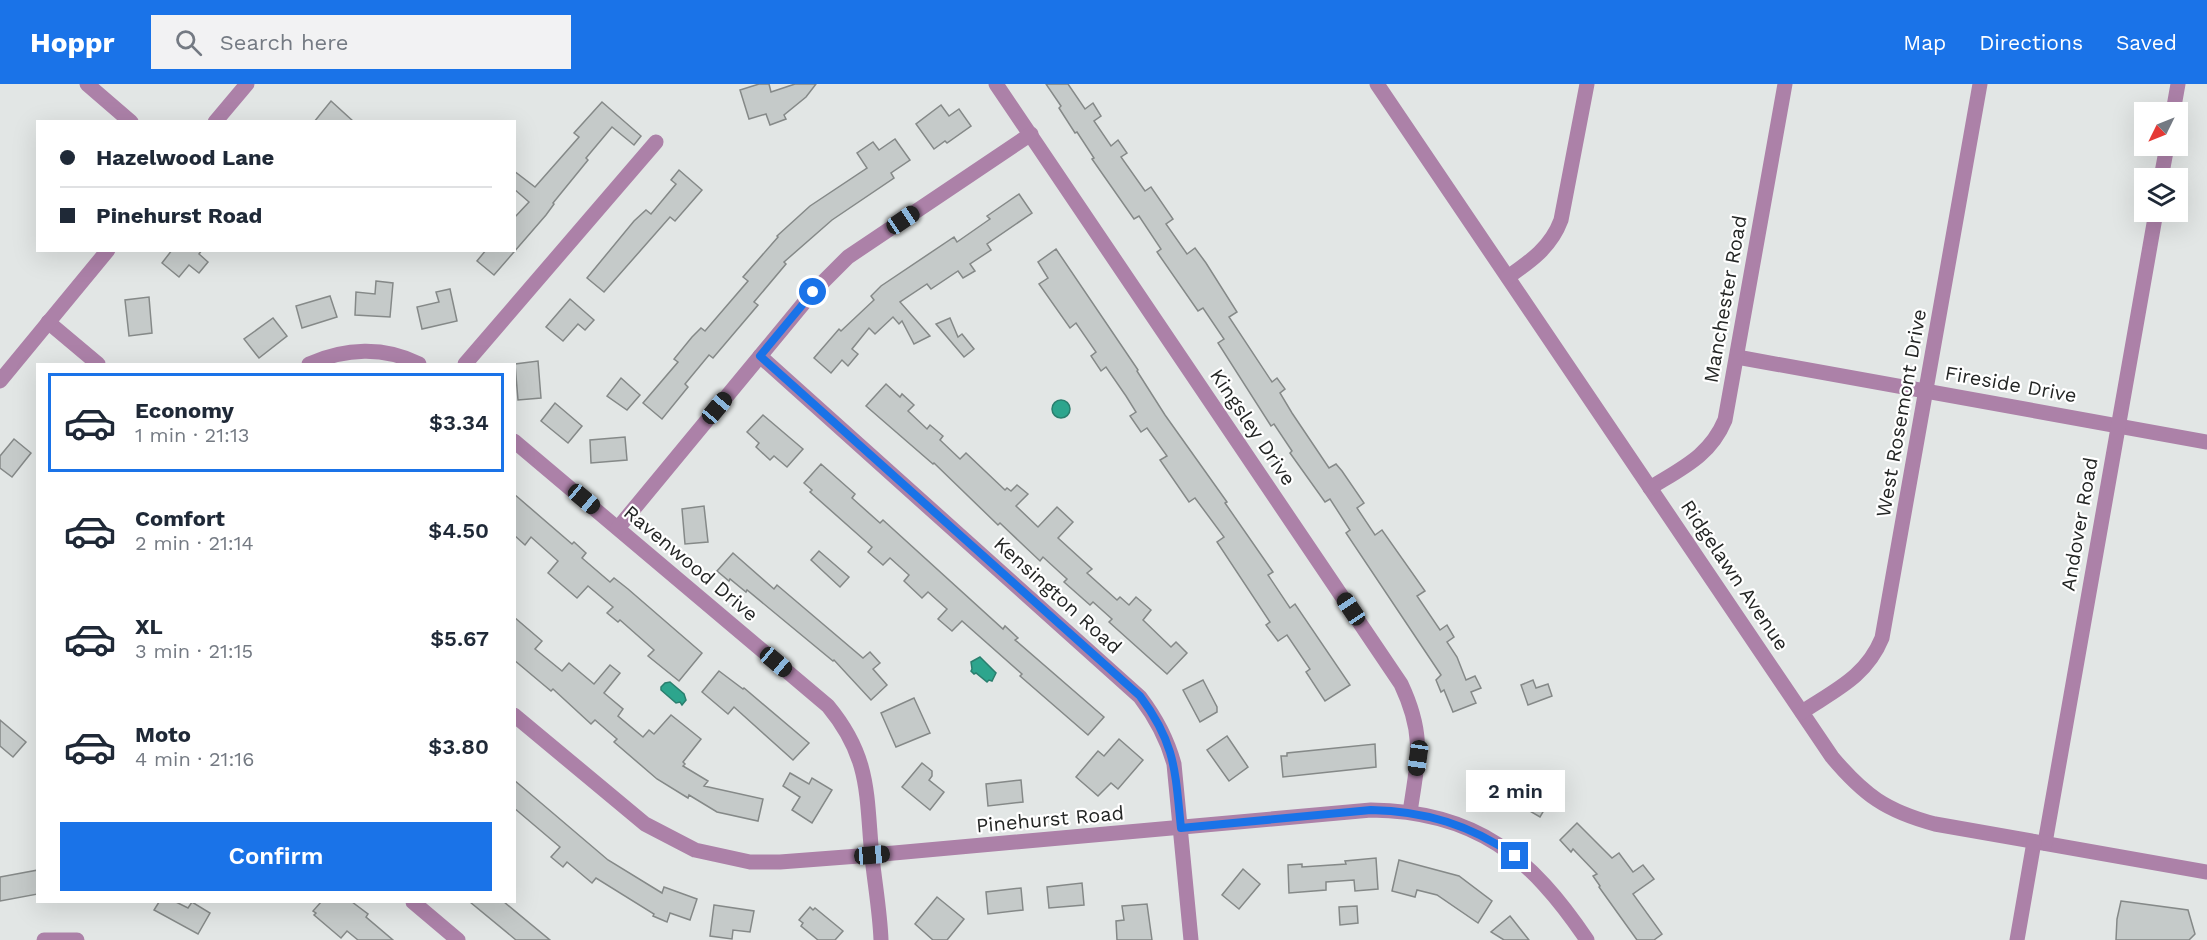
<!DOCTYPE html>
<html lang="en">
<head>
<meta charset="utf-8">
<style>
  :root { --surface:#fff; --page:#f2f2f3; --text:#1f2937; --muted:#747a83; --line:#e0e1e3; --accent:#1a73e8 }
  body { margin:0; font-family:"Work Sans",sans-serif; background:var(--page); color:var(--text); height:100vh; display:flex; flex-direction:column; font-size:22px; white-space:nowrap }
  * { box-sizing:border-box; margin:0 }
  p { font-size:20px; color:var(--muted) }
  .icon { flex:none; width:33px; height:33px; fill:none; stroke:currentColor; stroke-width:2; stroke-linecap:round; stroke-linejoin:round }
  .map { position:relative; flex:1; overflow:hidden }
  .side { position:absolute; left:36px; top:279px; width:480px; height:540px; display:flex; flex-direction:column; background:var(--surface); border-radius:0px; box-shadow:0 6px 24px #0002 }
  .side>* { flex:none }
  .hud { position:absolute; left:36px; top:36px; width:480px; height:132px; border-radius:0px; box-shadow:0 6px 24px #0002; display:grid; align-content:center; height:132px; padding:0 24px; background:var(--surface) }
  .needle { width:39px; rotate:227deg }
  .tools { position:absolute; left:2134px; top:18px; display:grid; gap:12px }
  .tools a { display:grid; place-items:center; width:54px; height:54px; border-radius:0px; background:var(--surface); box-shadow:0 6px 24px #0002; font-size:30px }
  .end { position:absolute; width:27px; height:27px; margin:-14px; border:8px solid #1a73e8; background:#fff; box-shadow:0 0 0 3px #fff }
  .from { border-radius:50% }
  .bubble { position:absolute; height:42px; border-radius:0px; background:var(--surface); box-shadow:0 6px 24px #0002; font-size:20px; font-weight:600; line-height:42px; text-align:center }
  .car { position:absolute; width:18px; height:36px; margin:-18px -9px; border-radius:8px; box-shadow:0 0 4px 2px #0007; background:linear-gradient(#222 24%,#8ab4d8 0 40%,#222 0 76%,#8ab4d8 0 86%,#222 0) }
  .hud b { display:flex; align-items:center; gap:21px; height:57px; font-size:22px }
  .hud b+b { border-top:2px solid var(--line) }
  .hud i { width:15px; height:15px; background:var(--text) }
  ul { padding:10px 0 0; list-style:none }
  li { display:flex; align-items:center; gap:18px; height:99px; margin:0 12px 9px; padding:0 12px; border:3px solid transparent; border-radius:0px }
  li div { flex:1 }
  li b { display:block; font-size:22px }
  li em { font-style:normal; font-weight:600 }
  li.active { border-color:var(--accent) }
  li>.icon { width:54px; height:54px; stroke-width:1.5 }
  .button { display:flex; gap:12px; margin-top:auto; padding:12px 24px }
  .button a { flex:1; height:69px; border-radius:0px; background:var(--accent); color:#fff; font-size:24px; font-weight:600; line-height:69px; text-align:center }
  header { display:flex; align-items:center; gap:36px; box-sizing:border-box; height:84px; padding:0 30px; background:var(--accent); color:#fff }
  header strong { font-size:28px }
  nav { display:flex; gap:33px; margin-inline-start:auto; font-size:21px }
  .search { width:420px; height:54px; background:var(--page); display:flex; align-items:center; gap:15px; box-sizing:border-box; padding:0 21px; border-radius:0px; color:var(--muted); font-size:22px }
  .map>svg:first-child { display:block }
  .water { fill:#2da58d; stroke:#2a7f6e; stroke-width:1.5 }
  .building { fill:#c5cac9; stroke:#858988; stroke-width:1.5 }
  .lines { fill:none; stroke-linecap:round; stroke-linejoin:round }
  .minor { stroke:#ac81a8; stroke-width:15 }
  .route { stroke:#1a73e8; stroke-width:8 }
  .labels { text-anchor:middle; stroke-width:4.5; stroke-linejoin:round; paint-order:stroke }
  .street-label { font-size:20px; fill:#242625; stroke:#fff }
</style>
</head>
<body>
<header>
<strong>Hoppr</strong>
<div class="search"><svg class="icon" aria-label="search" viewBox="0 0 24 24"><circle cx="10" cy="10" r="6"/><path d="M15 15l6 6"/></svg>Search here</div>
<nav><a>Map</a><a>Directions</a><a>Saved</a></nav>
</header>
<div class="map">
<svg width="2207" height="856" viewBox="0 0 2207 856">
  <rect width="100%" height="100%" fill="#e2e6e5"/>
  <g class="water">
    <circle cx="1061" cy="325" r="9"/>
    <polygon points="980,573 996,589 992,597 989,596 987,598 976,589 974,590 971,587 972,585 971,578"/>
    <polygon points="670,598 684,610 686,616 682,621 680,618 676,619 661,606 661,603 665,599"/>
  </g>
  <g class="building">
    <polygon points="759,0 769,0 771,8 795,0 816,0 806,13 784,31 786,35 770,41 766,30 749,35 740,6"/>
    <polygon points="1046,0 1068,0 1085,25 1093,19 1101,32 1094,37 1111,62 1118,56 1127,69 1121,73 1145,107 1151,103 1173,135 1166,140 1187,170 1195,164 1206,179 1237,228 1229,233 1272,298 1277,294 1285,305 1280,309 1292,329 1329,384 1336,380 1342,387 1364,419 1357,424 1375,451 1382,446 1425,507 1417,512 1440,546 1447,541 1454,553 1447,558 1457,573 1466,596 1475,592 1481,604 1471,608 1476,619 1453,628 1444,606 1441,608 1436,596 1441,591 1346,449 1350,446 1330,415 1325,418 1290,369 1292,367 1274,340 1271,342 1218,259 1224,255 1203,224 1198,227 1157,168 1161,165 1139,132 1134,135 1092,75 1094,74 1077,48 1075,49 1059,24 1061,22"/>
    <polygon points="331,17 354,38 314,38"/>
    <polygon points="602,18 641,52 634,61 612,43 586,74 588,76 553,119 554,120 546,131 494,191 477,177 486,166 514,166 514,134 529,118 514,105 514,87 535,103 579,53 574,49"/>
    <polygon points="941,21 949,32 959,25 971,42 947,59 945,57 934,65 916,40"/>
    <polygon points="895,55 910,76 891,89 894,94 832,136 784,178 786,180 754,218 758,221 713,274 709,271 685,300 688,303 662,335 643,319 678,278 674,275 692,253 701,244 705,247 748,197 743,193 778,153 777,152 810,122 867,84 857,69 873,58 879,66"/>
    <polygon points="679,86 702,106 675,137 670,133 604,208 587,194 634,137 646,126 651,130 676,100 671,96"/>
    <polygon points="1019,110 1032,129 987,160 991,166 970,180 975,187 963,194 958,187 931,205 927,200 900,218 930,252 914,260 902,237 899,240 893,233 875,250 869,244 852,265 858,270 848,282 842,276 831,289 814,274 839,245 841,247 874,216 871,212 881,202 954,153 957,158 990,135 987,132"/>
    <polygon points="1056,165 1138,286 1137,287 1165,331 1227,418 1225,419 1273,488 1268,491 1290,524 1295,520 1350,601 1325,617 1306,588 1310,585 1287,551 1278,557 1266,541 1270,538 1217,458 1224,453 1195,414 1189,418 1160,376 1167,372 1147,344 1141,348 1130,332 1136,328 1126,312 1106,283 1101,287 1091,272 1096,268 1076,239 1070,244 1039,200 1048,194 1038,178"/>
    <polygon points="172,166 202,166 199,170 208,178 199,189 189,181 179,193 162,179"/>
    <polygon points="376,197 393,199 390,233 355,231 356,208 375,210"/>
    <polygon points="450,205 457,237 422,245 417,223 439,218 436,208"/>
    <polygon points="330,212 337,233 302,244 296,222"/>
    <polygon points="149,213 152,249 129,252 125,216"/>
    <polygon points="570,215 594,236 585,246 578,240 563,257 546,243"/>
    <polygon points="273,234 287,252 259,274 244,255"/>
    <polygon points="950,234 958,253 962,250 974,265 964,273 936,240"/>
    <polygon points="538,277 541,314 518,316 515,280"/>
    <polygon points="621,294 640,311 627,326 607,312"/>
    <polygon points="886,300 900,313 902,310 914,321 908,327 927,345 930,341 943,352 940,356 960,375 966,369 1005,406 1007,404 1011,407 1017,401 1028,410 1016,422 1038,443 1057,423 1073,438 1058,454 1092,485 1087,489 1117,516 1120,513 1129,521 1136,513 1151,526 1143,536 1171,563 1176,558 1187,569 1167,590 1109,538 1112,535 1093,518 1090,521 1064,498 1067,495 1043,473 1040,477 1000,439 998,441 934,379 933,380 866,322"/>
    <polygon points="555,319 582,342 568,359 541,337"/>
    <polygon points="763,331 803,365 787,383 774,372 770,376 756,363 759,359 747,348"/>
    <polygon points="625,353 627,376 591,379 590,356"/>
    <polygon points="14,355 31,369 12,393 0,384 0,372"/>
    <polygon points="821,380 855,410 852,414 880,439 883,436 1003,545 1005,542 1018,554 1015,556 1104,633 1088,651 1020,592 1022,590 962,537 952,547 938,535 947,525 928,508 922,514 904,497 909,491 890,474 883,481 868,468 872,463 810,408 812,406 804,399"/>
    <polygon points="514,410 572,460 574,458 586,469 582,474 610,498 614,494 628,505 702,569 679,597 648,572 654,566 620,536 618,538 607,529 613,523 588,502 577,514 548,489 558,477 531,453 525,461 514,451"/>
    <polygon points="704,422 708,458 685,460 682,425"/>
    <polygon points="819,467 849,493 840,503 811,476"/>
    <polygon points="733,469 774,505 777,501 863,574 870,568 880,579 873,585 887,601 871,616 834,576 833,577 747,506 746,508 730,495 729,497 717,487"/>
    <polygon points="514,533 542,557 535,565 562,587 569,579 594,600 610,581 620,589 604,609 623,625 618,632 643,653 649,646 654,650 671,631 701,655 683,678 685,680 683,682 708,697 704,702 763,715 758,737 717,728 689,711 688,714 657,695 614,658 617,655 595,636 591,640 553,605 551,607 514,576"/>
    <polygon points="719,587 743,605 744,604 809,659 793,676 734,623 728,630 702,608"/>
    <polygon points="1203,596 1217,623 1217,628 1200,638 1183,606"/>
    <polygon points="1533,596 1536,604 1548,600 1552,612 1528,621 1521,601"/>
    <polygon points="914,614 930,649 896,663 881,629"/>
    <polygon points="0,636 26,658 13,673 0,662"/>
    <polygon points="1227,652 1248,683 1229,697 1207,666"/>
    <polygon points="1119,655 1143,676 1118,705 1111,699 1098,712 1076,693 1098,667 1104,672"/>
    <polygon points="1375,660 1376,683 1283,693 1281,672 1287,672 1287,669"/>
    <polygon points="922,679 932,687 932,692 929,696 944,708 930,726 902,703"/>
    <polygon points="790,689 809,700 812,694 832,706 812,739 792,726 800,713 783,702"/>
    <polygon points="1524,695 1553,711 1540,733 1511,716"/>
    <polygon points="514,696 608,776 662,809 664,803 697,815 690,836 670,829 667,838 653,832 654,830 596,794 592,799 567,778 563,783 551,773 560,763 514,724"/>
    <polygon points="1021,696 1023,718 988,722 986,700"/>
    <polygon points="1577,739 1612,774 1619,769 1633,788 1643,781 1654,795 1633,810 1662,850 1654,856 1637,856 1599,803 1600,802 1593,792 1597,790 1573,765 1571,768 1560,756"/>
    <polygon points="1376,774 1378,805 1355,807 1354,796 1326,798 1326,806 1289,809 1288,781 1302,780 1302,783 1346,780 1345,777"/>
    <polygon points="1399,776 1459,792 1492,817 1478,839 1437,811 1417,806 1415,813 1392,807"/>
    <polygon points="1243,785 1260,800 1239,825 1222,811"/>
    <polygon points="38,786 38,810 0,817 0,793"/>
    <polygon points="1082,799 1084,821 1049,824 1047,803"/>
    <polygon points="1021,804 1023,826 988,830 986,808"/>
    <polygon points="937,813 964,835 947,856 933,856 915,840"/>
    <polygon points="2121,817 2188,826 2195,850 2189,856 2116,856 2117,835"/>
    <polygon points="159,818 176,818 188,824 192,818 210,829 198,850 154,826"/>
    <polygon points="321,818 352,818 368,830 366,833 393,856 358,856 347,847 341,854 314,831 316,829 313,827"/>
    <polygon points="470,818 504,818 550,856 516,856"/>
    <polygon points="1147,820 1152,856 1117,856 1116,837 1124,836 1122,822"/>
    <polygon points="714,821 754,827 750,848 733,846 732,855 710,852"/>
    <polygon points="1357,822 1358,839 1340,841 1339,823"/>
    <polygon points="810,823 813,826 815,824 843,847 835,856 818,856 801,842 803,839 799,836"/>
    <polygon points="1510,832 1529,856 1504,856 1491,848"/>
  </g>
  <g class="lines">
    <g class="minor">
      <polyline points="87,0 131,38"/>
      <path d="M996,0L1401,600C1425,651 1418,675 1410,728"/>
      <path d="M1377,0L1832,673C1864,711 1886,727 1935,740L2207,788"/>
      <polyline points="2173,28 2178,0"/>
      <polyline points="215,38 247,0"/>
      <polyline points="2161,94 2167,62"/>
      <path d="M1508,193C1531,177 1551,163 1561,136L1587,0"/>
      <polyline points="48,238 98,280"/>
      <path d="M760,272L1140,613C1156,634 1167,654 1174,680L1191,856"/>
      <polyline points="1737,273 2207,358"/>
      <path d="M309,280C345,264 384,262 419,280"/>
      <polyline points="465,280 656,58"/>
      <polyline points="0,297 108,166"/>
      <path d="M514,357L828,622C871,674 866,711 872,773C875,801 880,829 881,856"/>
      <path d="M1650,404C1682,384 1710,372 1725,336L1785,0"/>
      <polyline points="618,444 813,208 848,173 1031,50"/>
      <path d="M1802,628C1835,606 1866,593 1882,554L1980,0"/>
      <path d="M514,631L645,740L695,766L750,778H780L872,771L1371,726C1476,727 1531,773 1587,856"/>
      <polyline points="2045,759 2156,128"/>
      <polyline points="413,818 458,856"/>
      <polyline points="44,856 77,856"/>
      <polyline points="2017,856 2034,758"/>
    </g>
  </g>
  <g class="lines">
    <path class="route" d="M813,208L760,272L1140,612C1176,660 1175,687 1181,744L1371,726C1425,727 1471,741 1515,772"/>
  </g>
  <g class="labels">
    <g class="street-label">
      <text transform="translate(1725 215) rotate(-80)" y="7">Manchester Road</text>
      <text transform="translate(2011 300) rotate(10)" y="7">Fireside Drive</text>
      <text transform="translate(1901 329) rotate(-80)" y="7">West Rosemont Drive</text>
      <text transform="translate(1253 343) rotate(56)" y="7">Kingsley Drive</text>
      <text transform="translate(2079 440) rotate(-80)" y="7">Andover Road</text>
      <text transform="translate(691 479) rotate(40)" y="7">Ravenwood Drive</text>
      <text transform="translate(1735 491) rotate(56)" y="7">Ridgelawn Avenue</text>
      <text transform="translate(1058 511) rotate(42)" y="7">Kensington Road</text>
      <text transform="translate(1050 735) rotate(-5)" y="7">Pinehurst Road</text>
    </g>
  </g>
</svg>
<div class="tools">
<a><svg class="needle" viewBox="-14 -14 28 28"><path d="M0-13l5 13h-10z" fill="#e53935"/><path d="M0 13l5-13h-10z" fill="#747a83"/></svg></a>
<a><svg class="icon" aria-label="layers" viewBox="0 0 24 24"><path d="M12 4l9 5-9 5-9-5zM3 14l9 5 9-5"/></svg></a>
</div>
<i class="end from" style="left:813px;top:208px"></i>
<i class="end" style="left:1515px;top:772px"></i>
<div class="bubble" style="left:1466px;top:686px;width:99px">2 min</div>
<i class="car" style="left:903px;top:136px;rotate:56deg"></i>
<i class="car" style="left:717px;top:324px;rotate:40deg"></i>
<i class="car" style="left:584px;top:415px;rotate:130deg"></i>
<i class="car" style="left:1351px;top:525px;rotate:326deg"></i>
<i class="car" style="left:776px;top:578px;rotate:130deg"></i>
<i class="car" style="left:1418px;top:674px;rotate:188deg"></i>
<i class="car" style="left:872px;top:771px;rotate:85deg"></i>
<div class="hud">
<b><i class="from"></i>Hazelwood Lane</b>
<b><i></i>Pinehurst Road</b>
</div>
<section class="side">
<ul>
<li class="active"><svg class="icon" aria-label="car" viewBox="0 0 24 24"><path d="M5 17H2v-5l4-1 3-4h7l3 4 3 1v5h-3M9 17h6M6 11h13"/><circle cx="7" cy="17" r="2"/><circle cx="17" cy="17" r="2"/></svg><div><b>Economy</b><p>1 min · 21:13</p></div><em>$3.34</em></li>
<li><svg class="icon" aria-label="car" viewBox="0 0 24 24"><path d="M5 17H2v-5l4-1 3-4h7l3 4 3 1v5h-3M9 17h6M6 11h13"/><circle cx="7" cy="17" r="2"/><circle cx="17" cy="17" r="2"/></svg><div><b>Comfort</b><p>2 min · 21:14</p></div><em>$4.50</em></li>
<li><svg class="icon" aria-label="car" viewBox="0 0 24 24"><path d="M5 17H2v-5l4-1 3-4h7l3 4 3 1v5h-3M9 17h6M6 11h13"/><circle cx="7" cy="17" r="2"/><circle cx="17" cy="17" r="2"/></svg><div><b>XL</b><p>3 min · 21:15</p></div><em>$5.67</em></li>
<li><svg class="icon" aria-label="car" viewBox="0 0 24 24"><path d="M5 17H2v-5l4-1 3-4h7l3 4 3 1v5h-3M9 17h6M6 11h13"/><circle cx="7" cy="17" r="2"/><circle cx="17" cy="17" r="2"/></svg><div><b>Moto</b><p>4 min · 21:16</p></div><em>$3.80</em></li>
</ul>
<div class="button"><a>Confirm</a></div>
</section>
</div>
</body>
</html>
